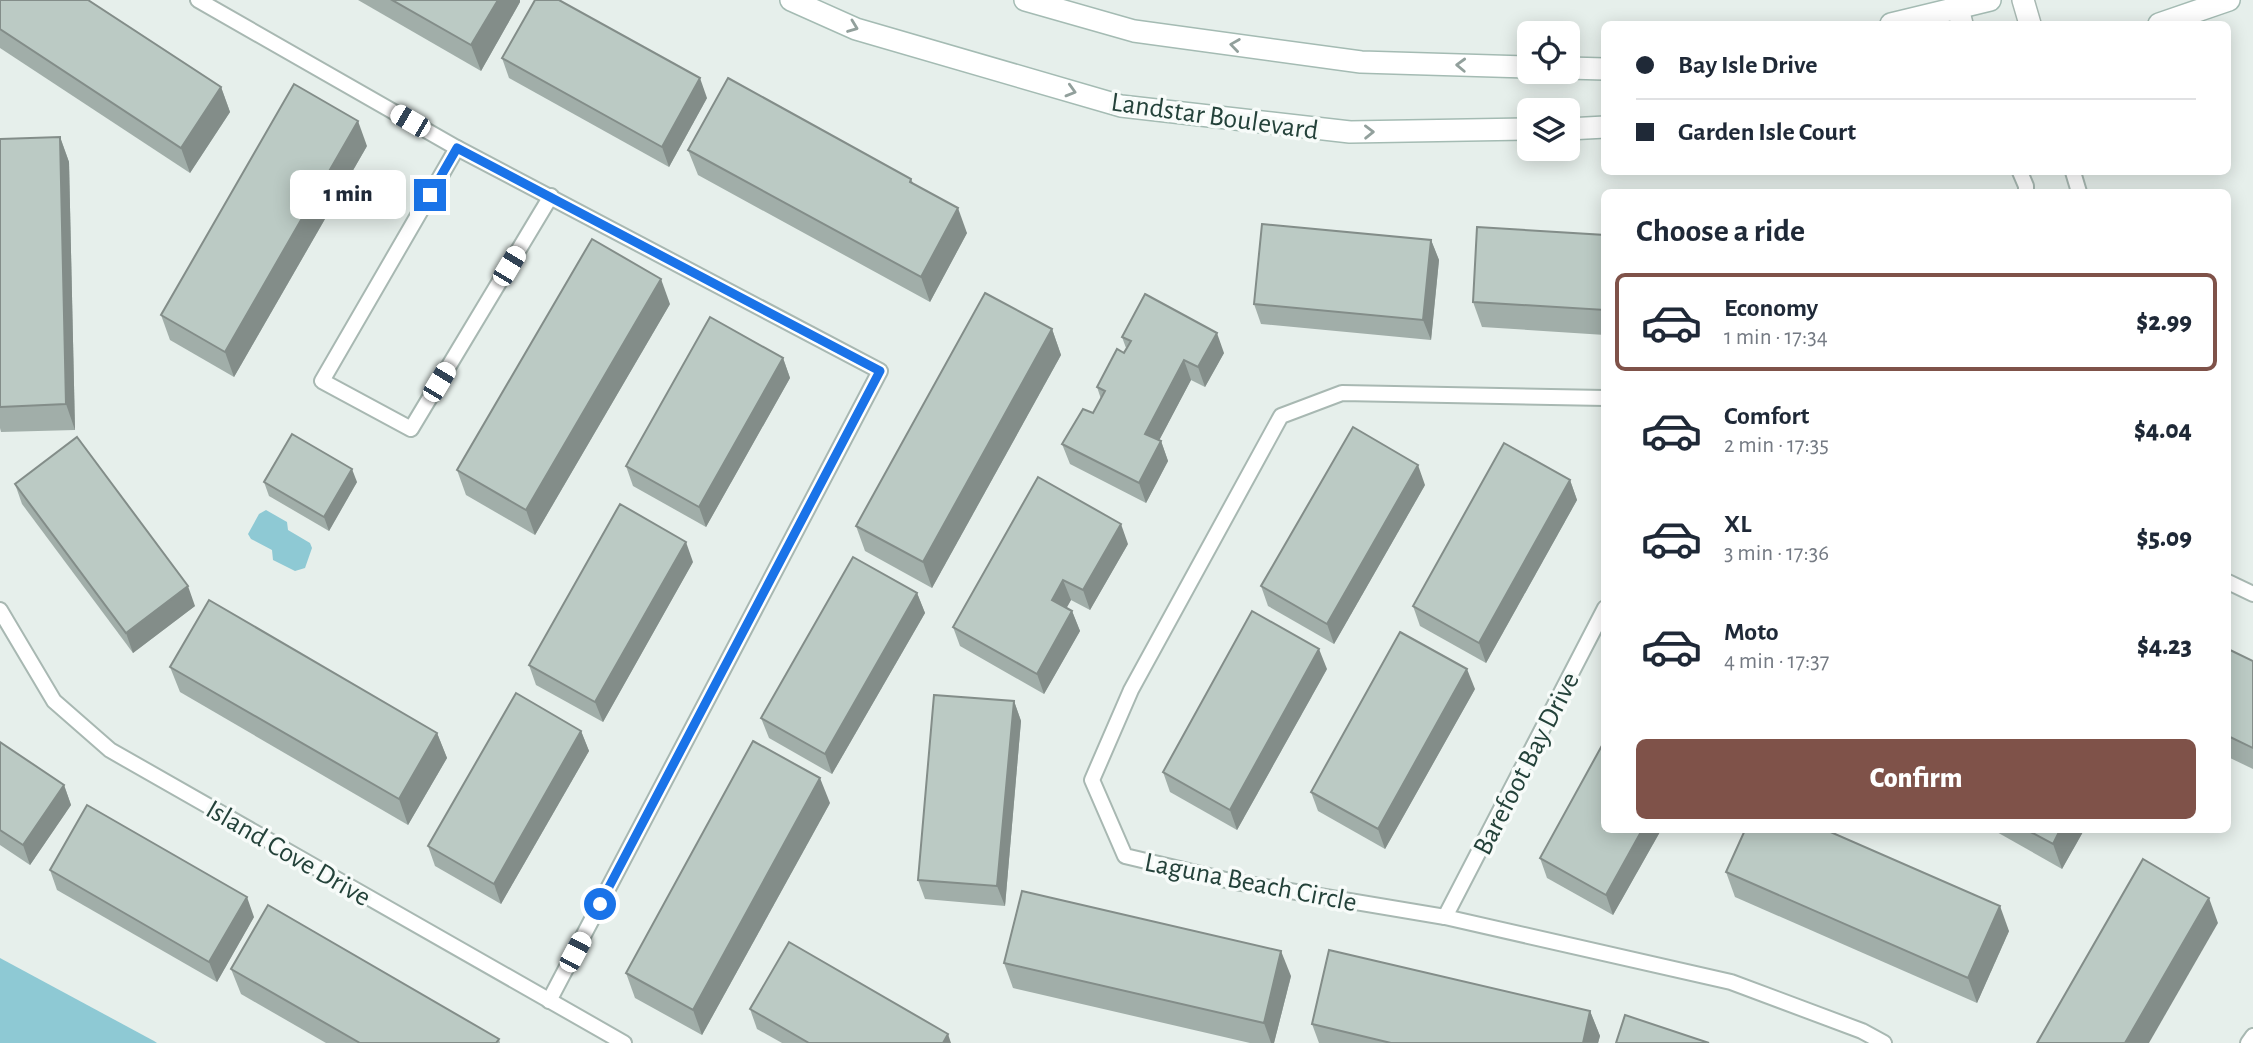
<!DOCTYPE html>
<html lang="en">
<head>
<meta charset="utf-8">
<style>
  :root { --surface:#fff; --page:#f6f6f7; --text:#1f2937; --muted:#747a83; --line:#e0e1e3; --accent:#7f5249 }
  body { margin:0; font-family:"Alegreya Sans",sans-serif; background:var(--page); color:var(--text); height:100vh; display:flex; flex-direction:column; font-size:26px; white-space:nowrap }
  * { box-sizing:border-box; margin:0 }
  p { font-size:23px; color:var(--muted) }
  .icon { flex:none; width:38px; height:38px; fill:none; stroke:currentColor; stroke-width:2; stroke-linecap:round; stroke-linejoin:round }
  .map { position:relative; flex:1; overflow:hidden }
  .sheet { position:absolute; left:1601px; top:189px; width:630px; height:644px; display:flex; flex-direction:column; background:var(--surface); border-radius:10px; box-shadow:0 4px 18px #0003 }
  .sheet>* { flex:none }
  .hud { position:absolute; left:1601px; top:21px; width:630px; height:154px; border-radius:10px; box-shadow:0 4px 18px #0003; display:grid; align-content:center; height:154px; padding:0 35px; background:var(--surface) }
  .fabs { position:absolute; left:1517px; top:21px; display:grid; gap:14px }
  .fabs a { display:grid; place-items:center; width:63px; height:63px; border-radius:10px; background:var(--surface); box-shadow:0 4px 18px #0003; font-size:35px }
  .end { position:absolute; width:32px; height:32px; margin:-16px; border:9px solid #1a73e8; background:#fff; box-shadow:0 0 0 4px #fff }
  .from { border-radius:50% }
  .bubble { position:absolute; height:49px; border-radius:10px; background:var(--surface); box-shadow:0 4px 18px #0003; font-size:23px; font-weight:800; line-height:49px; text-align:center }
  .car { position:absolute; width:21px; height:42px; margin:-21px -10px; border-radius:9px; box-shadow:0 0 5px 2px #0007; background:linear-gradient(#fff 24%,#345 0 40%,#fff 0 76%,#345 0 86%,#fff 0) }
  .hud b { display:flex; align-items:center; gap:24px; height:66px; font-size:26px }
  .hud b+b { border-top:2px solid var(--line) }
  .hud i { width:18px; height:18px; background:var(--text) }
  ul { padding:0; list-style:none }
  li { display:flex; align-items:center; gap:21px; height:98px; margin:0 14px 10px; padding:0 21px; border:4px solid transparent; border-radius:10px }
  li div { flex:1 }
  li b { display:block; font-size:26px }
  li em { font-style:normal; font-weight:800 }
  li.current { border-color:var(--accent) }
  li>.icon { width:63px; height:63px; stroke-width:1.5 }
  h2 { padding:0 35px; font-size:32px; line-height:84px }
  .cta { display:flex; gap:14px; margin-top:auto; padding:14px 35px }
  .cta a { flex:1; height:80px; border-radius:10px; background:var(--accent); color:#fff; font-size:28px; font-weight:800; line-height:80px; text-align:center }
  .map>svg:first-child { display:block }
  .water { fill:#8ec9d4 }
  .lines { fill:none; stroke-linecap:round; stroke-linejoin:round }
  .service-casing { stroke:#a8b8b2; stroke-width:18 }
  .minor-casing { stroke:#a8b8b2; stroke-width:24 }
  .secondary-casing { stroke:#a4bbb3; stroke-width:24 }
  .service { stroke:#fff; stroke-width:14 }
  .minor { stroke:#fff; stroke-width:21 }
  .secondary { stroke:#fff; stroke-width:21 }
  .wall { fill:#a1aea9 }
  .shaded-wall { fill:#838d89 }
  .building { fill:#bbcac4; stroke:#838d89; stroke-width:2 }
  .oneway { stroke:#92a09c }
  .route { stroke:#1a73e8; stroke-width:9 }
  .labels { text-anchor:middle; stroke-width:7; stroke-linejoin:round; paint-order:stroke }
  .street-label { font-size:28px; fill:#24423a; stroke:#f7fbf9 }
</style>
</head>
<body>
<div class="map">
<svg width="2253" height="1043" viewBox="0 0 2253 1043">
  <rect width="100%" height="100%" fill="#e6efeb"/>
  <g class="water">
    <polygon points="266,510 287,522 288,530 310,543 312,548 305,568 295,571 273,560 272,550 251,539 248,534 259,514"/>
    <polygon points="0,958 154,1041 157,1043 0,1043"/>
  </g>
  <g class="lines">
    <g class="service-casing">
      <g id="service">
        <polyline points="198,0 457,148 880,371 549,1001"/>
        <polyline points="457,148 322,381 411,429 551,196"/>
        <polyline points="2020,172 2026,186 2026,192"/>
        <polyline points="2073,172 2079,192"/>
        <polyline points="1605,398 1342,393 1281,416 1131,690 1092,780 1125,856 1230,881 1445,917 1731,982 1862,1031 1884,1043"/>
        <polyline points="2228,582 2253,594"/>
        <polyline points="0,610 54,701 110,750 624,1043"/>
        <polyline points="1445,917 1605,608"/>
        <polyline points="2248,1043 2253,1036"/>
      </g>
    </g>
    <g class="minor-casing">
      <g id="minor">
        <polyline points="1956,0 1962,24"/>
        <polyline points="2023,0 2030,24"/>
      </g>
    </g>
    <g class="secondary-casing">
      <g id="secondary">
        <polyline points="791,0 856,29 1121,106 1350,132 1530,129"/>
        <polyline points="1025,0 1134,31 1361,62 1530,67"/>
        <polyline points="1891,24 1990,0"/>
        <polyline points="2159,24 2229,0"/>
        <polyline points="1568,68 1605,69"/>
        <polyline points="1568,129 1605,127"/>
      </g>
    </g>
    <use href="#service" class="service"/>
    <use href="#minor" class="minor"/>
    <use href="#secondary" class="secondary"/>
  </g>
  <g class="wall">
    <polygon points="0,0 221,87 230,112 190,173 0,48"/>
    <polygon points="358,0 520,0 520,2 481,71"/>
    <polygon points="502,58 707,98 669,167 509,78"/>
    <polygon points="60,137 69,162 75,430 1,432 0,428 0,139"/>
    <polygon points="367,146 234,377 170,340 161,315"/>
    <polygon points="688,150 911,179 913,183 967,233 930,302 698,175"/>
    <polygon points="1605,235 1605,335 1482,327 1473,302"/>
    <polygon points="1431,240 1439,260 1431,340 1261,324 1254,304"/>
    <polygon points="670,304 535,535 466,495 457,470"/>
    <polygon points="1052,329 1061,355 932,588 865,551 856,526"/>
    <polygon points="1122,337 1224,353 1205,387 1191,380 1159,440 1161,441 1168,461 1146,503 1070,464 1062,444 1093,413 1101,399 1097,387 1126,348"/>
    <polygon points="783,358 790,378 706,527 633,486 626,466"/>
    <polygon points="1570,480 1577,500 1486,663 1420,626 1413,606"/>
    <polygon points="264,482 357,482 329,531 269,496"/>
    <polygon points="15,484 195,606 133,653 22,504"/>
    <polygon points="1425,485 1334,644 1268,606 1261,586"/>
    <polygon points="1128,544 1090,610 1071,600 1066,608 1072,611 1080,631 1044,694 960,646 953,627"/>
    <polygon points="693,562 603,722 536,685 529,665"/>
    <polygon points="917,593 925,613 832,774 769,738 761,718"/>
    <polygon points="2228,649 2253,661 2253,769 2228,757"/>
    <polygon points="170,667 437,733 447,758 408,825 180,692"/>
    <polygon points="1327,669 1237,830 1170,792 1163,772"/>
    <polygon points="1475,689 1385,849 1318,811 1311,792"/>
    <polygon points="1014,701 1021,721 1005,906 925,899 918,880"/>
    <polygon points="581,731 589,751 501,904 435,866 428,846"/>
    <polygon points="0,742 64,785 71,805 30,865 0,845"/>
    <polygon points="830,803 702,1035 635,998 626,973"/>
    <polygon points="1605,830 1661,830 1613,915 1547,878 1540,858"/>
    <polygon points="1994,830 2084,830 2062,869 1995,831"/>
    <polygon points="50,870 254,917 217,982 57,890"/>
    <polygon points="1726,872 2009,931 1977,1003 1735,897"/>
    <polygon points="1004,963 1291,976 1274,1043 1250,1043 1013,988"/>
    <polygon points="231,969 499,1039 500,1043 326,1043 241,994"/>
    <polygon points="750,1009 951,1043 782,1043 757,1029"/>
    <polygon points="1590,1011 1600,1036 1598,1043 1319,1043 1312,1024"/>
  </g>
  <g class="shaded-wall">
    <polygon points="498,0 520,0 520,2 481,71 471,45"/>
    <polygon points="700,78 707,98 669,167 662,147"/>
    <polygon points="221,87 230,112 190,173 181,148"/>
    <polygon points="358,121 367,146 234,377 225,352"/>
    <polygon points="60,137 69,162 75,430 66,404"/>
    <polygon points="958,208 967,233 930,302 921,277"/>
    <polygon points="1431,240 1439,260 1431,340 1423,320"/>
    <polygon points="661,279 670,304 535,535 526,510"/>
    <polygon points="1052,329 1061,355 932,588 923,562"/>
    <polygon points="1217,333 1224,353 1205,387 1198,367"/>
    <polygon points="783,358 790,378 706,527 699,507"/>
    <polygon points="1184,360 1191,380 1152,454 1145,434"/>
    <polygon points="1161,441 1168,461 1146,503 1139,483"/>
    <polygon points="1418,465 1425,485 1334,644 1327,624"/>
    <polygon points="352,469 357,482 329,531 324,517"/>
    <polygon points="1570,480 1577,500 1486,663 1479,643"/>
    <polygon points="1121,524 1128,544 1090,610 1083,590"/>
    <polygon points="686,542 693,562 603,722 595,702"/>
    <polygon points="1063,580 1071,600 1060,620 1052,600"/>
    <polygon points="188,586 195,606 133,653 126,633"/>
    <polygon points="917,593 925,613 832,774 825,754"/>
    <polygon points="1072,611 1080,631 1044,694 1037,674"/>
    <polygon points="1319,649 1327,669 1237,830 1230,810"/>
    <polygon points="1467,669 1475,689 1385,849 1378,829"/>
    <polygon points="1014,701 1021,721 1005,906 997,886"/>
    <polygon points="581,731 589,751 501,904 494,884"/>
    <polygon points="437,733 447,758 408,825 399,799"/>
    <polygon points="820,778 830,803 702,1035 693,1010"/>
    <polygon points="64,785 71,805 30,865 23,845"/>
    <polygon points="1642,830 1661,830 1613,915 1606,895"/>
    <polygon points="2060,830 2084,830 2062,869 2053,844"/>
    <polygon points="247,897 254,917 217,982 209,962"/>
    <polygon points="2209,898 2218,923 2149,1043 2125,1043"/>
    <polygon points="2000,906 2009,931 1977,1003 1968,978"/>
    <polygon points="1281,951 1291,976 1274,1043 1271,1043 1264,1023"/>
    <polygon points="1590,1011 1600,1036 1598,1043 1583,1043"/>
    <polygon points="948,1034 951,1043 943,1043"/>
  </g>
  <g class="building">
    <polygon points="0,0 88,0 221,87 181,148 0,29"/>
    <polygon points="392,0 498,0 471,45"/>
    <polygon points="535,0 559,0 700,78 662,147 502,58"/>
    <polygon points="728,78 911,179 910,182 958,208 921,277 688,150"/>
    <polygon points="294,84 358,121 225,352 161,315"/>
    <polygon points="60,137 66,404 0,407 0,139"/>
    <polygon points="1262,224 1431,240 1423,320 1254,304"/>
    <polygon points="1477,227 1605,235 1605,310 1473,302"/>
    <polygon points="592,239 661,279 526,510 457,470"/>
    <polygon points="985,293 1052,329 923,562 856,526"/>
    <polygon points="1145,294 1217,333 1198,367 1184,360 1145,434 1161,441 1139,483 1062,444 1083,409 1093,413 1105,391 1097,387 1117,349 1124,353 1131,341 1122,337"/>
    <polygon points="710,317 783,358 699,507 626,466"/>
    <polygon points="1353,427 1418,465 1327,624 1261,586"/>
    <polygon points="292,434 352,469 324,517 264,482"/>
    <polygon points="77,437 188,586 126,633 15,484"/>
    <polygon points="1504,443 1570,480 1479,643 1413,606"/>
    <polygon points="1038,477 1121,524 1083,590 1063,580 1052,600 1072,611 1037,674 953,627"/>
    <polygon points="620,504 686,542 595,702 529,665"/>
    <polygon points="853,557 917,593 825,754 761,718"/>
    <polygon points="209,600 437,733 399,799 170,667"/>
    <polygon points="1252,611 1319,649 1230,810 1163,772"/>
    <polygon points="1400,632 1467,669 1378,829 1311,792"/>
    <polygon points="2228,649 2253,661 2253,748 2228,736"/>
    <polygon points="516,693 581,731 494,884 428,846"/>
    <polygon points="934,695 1014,701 997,886 918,880"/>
    <polygon points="1605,740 1605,830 1642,830 1606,895 1540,858"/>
    <polygon points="753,741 820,778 693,1010 626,973"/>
    <polygon points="0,742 64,785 23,845 0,830"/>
    <polygon points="87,805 247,897 209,962 50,870"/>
    <polygon points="1745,830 1826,830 2000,906 1968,978 1726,872"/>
    <polygon points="2027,830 2060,830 2053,844"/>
    <polygon points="2143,859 2209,898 2125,1043 2037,1043"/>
    <polygon points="1022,891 1281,951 1264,1023 1004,963"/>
    <polygon points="268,905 499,1039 496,1043 360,1043 231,969"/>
    <polygon points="789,942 948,1034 943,1043 809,1043 750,1009"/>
    <polygon points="1329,950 1590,1011 1583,1043 1391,1043 1312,1024"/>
    <polygon points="1625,1015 1709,1043 1616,1043"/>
  </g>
  <defs><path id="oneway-chevron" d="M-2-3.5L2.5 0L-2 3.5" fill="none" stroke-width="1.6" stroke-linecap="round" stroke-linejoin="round" transform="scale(1.75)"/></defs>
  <g class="oneway">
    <use href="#oneway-chevron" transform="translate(853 27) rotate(21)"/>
    <use href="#oneway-chevron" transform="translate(1235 45) rotate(-172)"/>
    <use href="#oneway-chevron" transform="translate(1461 65) rotate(-178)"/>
    <use href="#oneway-chevron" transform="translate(1071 91) rotate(16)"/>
    <use href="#oneway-chevron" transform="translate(1369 132) rotate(-1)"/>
  </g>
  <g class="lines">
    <polyline class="route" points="430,195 457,148 880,371 600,904"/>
  </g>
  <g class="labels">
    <g class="street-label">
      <text transform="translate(1215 115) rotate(8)" y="10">Landstar Boulevard</text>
      <text transform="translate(1525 763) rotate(-63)" y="10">Barefoot Bay Drive</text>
      <text transform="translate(289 852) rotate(30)" y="10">Island Cove Drive</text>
      <text transform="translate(1251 881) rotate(11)" y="10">Laguna Beach Circle</text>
    </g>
  </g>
</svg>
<div class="fabs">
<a><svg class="icon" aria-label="locate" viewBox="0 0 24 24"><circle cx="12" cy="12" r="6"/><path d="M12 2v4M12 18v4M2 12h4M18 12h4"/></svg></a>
<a><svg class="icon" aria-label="layers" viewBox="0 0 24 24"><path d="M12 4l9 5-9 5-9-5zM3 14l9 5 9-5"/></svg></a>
</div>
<i class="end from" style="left:600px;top:904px"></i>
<i class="end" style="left:430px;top:195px"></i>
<div class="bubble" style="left:290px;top:170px;width:116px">1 min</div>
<i class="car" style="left:410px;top:121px;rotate:300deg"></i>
<i class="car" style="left:509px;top:266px;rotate:31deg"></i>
<i class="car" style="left:439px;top:382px;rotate:31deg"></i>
<i class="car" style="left:575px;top:952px;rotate:28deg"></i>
<div class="hud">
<b><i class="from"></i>Bay Isle Drive</b>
<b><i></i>Garden Isle Court</b>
</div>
<section class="sheet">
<h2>Choose a ride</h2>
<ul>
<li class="current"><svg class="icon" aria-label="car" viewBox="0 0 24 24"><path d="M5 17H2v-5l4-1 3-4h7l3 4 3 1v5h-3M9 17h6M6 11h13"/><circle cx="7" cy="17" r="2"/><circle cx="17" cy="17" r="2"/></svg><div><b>Economy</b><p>1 min · 17:34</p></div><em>$2.99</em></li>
<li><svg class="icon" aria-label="car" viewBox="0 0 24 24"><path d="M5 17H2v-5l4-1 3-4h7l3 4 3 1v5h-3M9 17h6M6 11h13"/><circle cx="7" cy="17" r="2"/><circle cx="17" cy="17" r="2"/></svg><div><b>Comfort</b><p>2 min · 17:35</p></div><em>$4.04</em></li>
<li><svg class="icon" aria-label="car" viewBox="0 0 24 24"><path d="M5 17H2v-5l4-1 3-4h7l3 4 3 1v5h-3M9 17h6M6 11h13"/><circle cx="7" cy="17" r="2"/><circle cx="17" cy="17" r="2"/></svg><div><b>XL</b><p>3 min · 17:36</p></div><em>$5.09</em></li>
<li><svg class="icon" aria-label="car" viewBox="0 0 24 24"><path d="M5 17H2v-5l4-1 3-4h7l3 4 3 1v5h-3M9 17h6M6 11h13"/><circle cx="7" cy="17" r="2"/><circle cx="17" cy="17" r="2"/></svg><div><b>Moto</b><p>4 min · 17:37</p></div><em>$4.23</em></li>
</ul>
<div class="cta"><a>Confirm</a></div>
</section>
</div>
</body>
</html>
